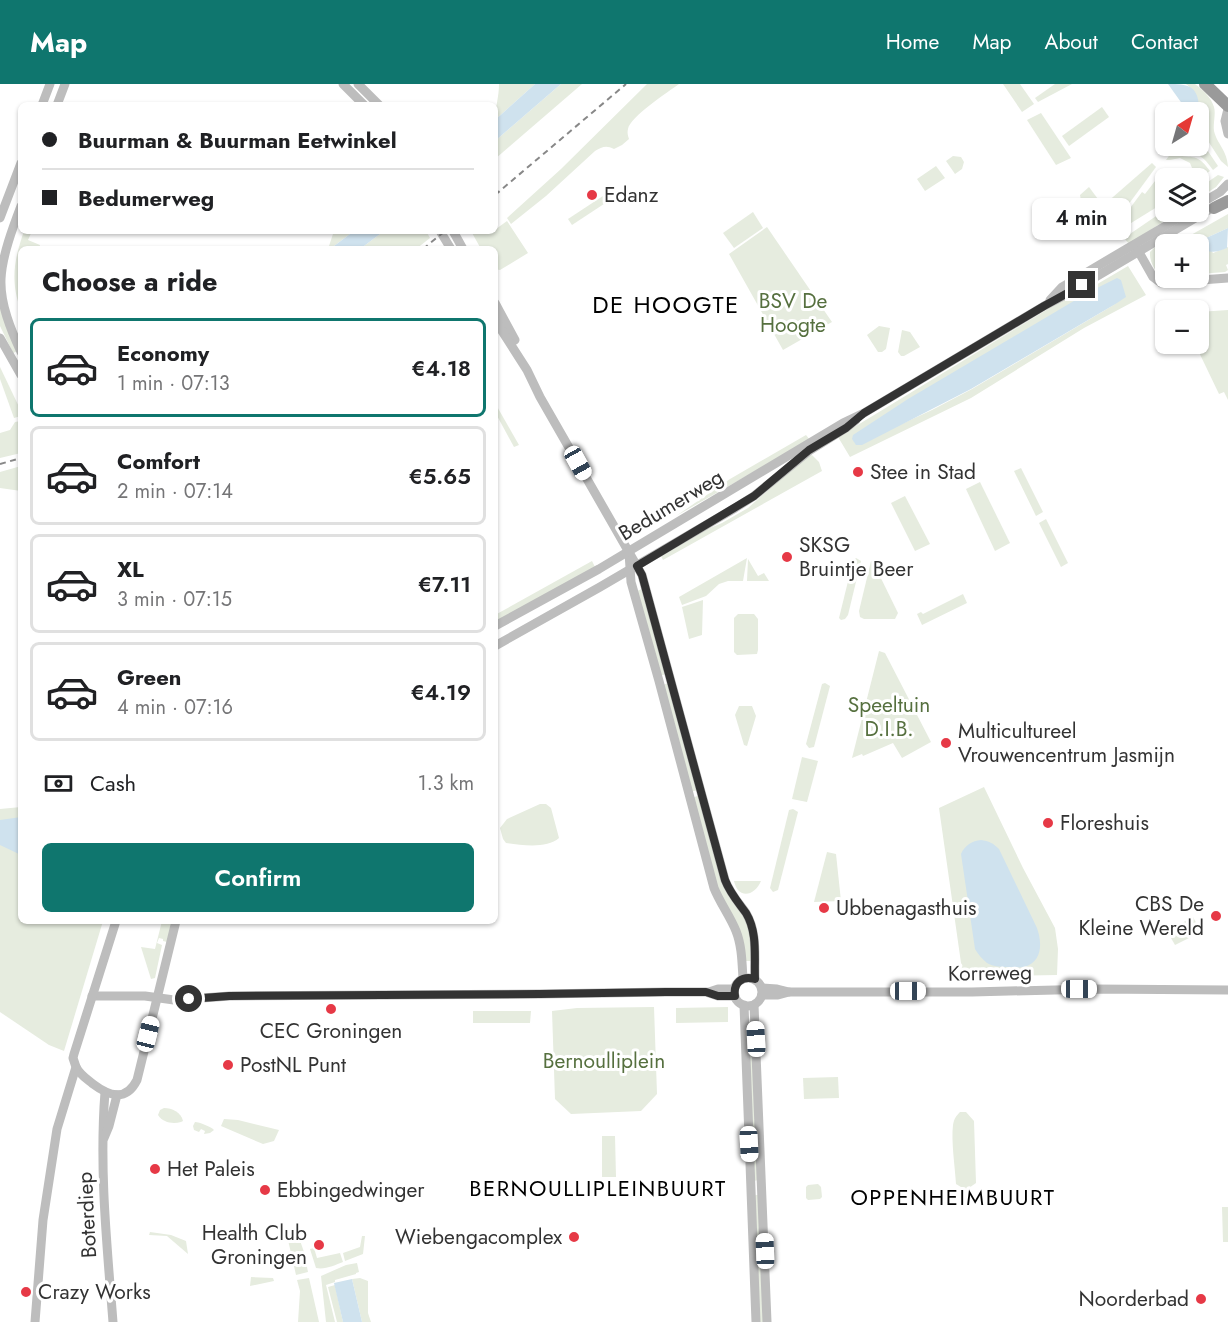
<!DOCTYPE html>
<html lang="en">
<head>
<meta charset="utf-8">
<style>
  :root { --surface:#fff; --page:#f6f6f6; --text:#202124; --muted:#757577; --line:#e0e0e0; --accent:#0f766e }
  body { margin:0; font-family:Jost,sans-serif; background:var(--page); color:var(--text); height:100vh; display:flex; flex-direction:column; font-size:22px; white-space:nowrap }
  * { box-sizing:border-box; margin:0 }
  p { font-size:20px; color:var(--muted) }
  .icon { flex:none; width:33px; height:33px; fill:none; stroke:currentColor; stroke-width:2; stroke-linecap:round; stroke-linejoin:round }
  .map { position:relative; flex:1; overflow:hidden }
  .drawer { position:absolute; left:18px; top:162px; width:480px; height:678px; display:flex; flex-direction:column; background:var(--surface); border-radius:9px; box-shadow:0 2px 4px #0004 }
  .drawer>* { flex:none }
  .hud { position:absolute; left:18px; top:18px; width:480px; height:132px; border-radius:9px; box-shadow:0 2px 4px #0004; display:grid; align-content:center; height:132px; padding:0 24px; background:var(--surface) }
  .needle { width:39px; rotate:37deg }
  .fabs { position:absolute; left:1155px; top:18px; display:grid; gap:12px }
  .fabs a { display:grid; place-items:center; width:54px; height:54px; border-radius:9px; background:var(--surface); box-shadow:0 2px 4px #0004; font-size:30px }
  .end { position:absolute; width:27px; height:27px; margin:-14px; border:8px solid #333; background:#fff; box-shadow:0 0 0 3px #fff }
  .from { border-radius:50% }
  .bubble { position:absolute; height:42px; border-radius:9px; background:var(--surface); box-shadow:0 2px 4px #0004; font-size:20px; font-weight:600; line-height:42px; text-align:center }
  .car { position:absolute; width:18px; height:36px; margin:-18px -9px; border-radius:8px; box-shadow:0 0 4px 2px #0007; background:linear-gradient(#fff 24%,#345 0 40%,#fff 0 76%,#345 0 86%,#fff 0) }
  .hud b { display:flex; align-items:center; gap:21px; height:57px; font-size:22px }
  .hud b+b { border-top:2px solid var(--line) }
  .hud i { width:15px; height:15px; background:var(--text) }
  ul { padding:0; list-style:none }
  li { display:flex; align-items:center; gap:18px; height:99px; margin:0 12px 9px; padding:0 12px; border:3px solid var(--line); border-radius:9px }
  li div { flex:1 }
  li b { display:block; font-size:22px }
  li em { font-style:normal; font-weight:600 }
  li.active { border-color:var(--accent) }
  li>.icon { width:54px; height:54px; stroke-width:1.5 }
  h2 { padding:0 24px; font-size:27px; line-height:72px }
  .pay { display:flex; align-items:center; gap:15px; height:66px; padding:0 24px; font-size:22px }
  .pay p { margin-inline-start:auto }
  .cta { display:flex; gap:12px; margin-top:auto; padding:12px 24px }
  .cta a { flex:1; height:69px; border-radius:9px; background:var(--accent); color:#fff; font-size:24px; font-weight:600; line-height:69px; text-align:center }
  header { display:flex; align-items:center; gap:36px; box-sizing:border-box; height:84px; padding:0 30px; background:var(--accent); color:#fff }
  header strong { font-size:28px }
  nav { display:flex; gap:33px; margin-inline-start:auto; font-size:21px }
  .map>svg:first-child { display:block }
  .green { fill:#e6ecdf; fill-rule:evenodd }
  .water { fill:#cfe2ee }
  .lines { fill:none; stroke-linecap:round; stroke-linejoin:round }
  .secondary { stroke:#bdbdbd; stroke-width:9 }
  .highway { stroke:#9a9a9a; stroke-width:12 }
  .rail { stroke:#888; stroke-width:2; stroke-dasharray:6 4.5; stroke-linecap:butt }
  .route { stroke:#333; stroke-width:8 }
  .poi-dot { fill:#e63946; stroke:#fff; stroke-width:2 }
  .labels { text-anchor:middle; stroke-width:6; stroke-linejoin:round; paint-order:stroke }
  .poi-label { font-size:21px; fill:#333; stroke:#fff; text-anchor:start }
  .park-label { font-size:21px; fill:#56703f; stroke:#fff }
  .street-label { font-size:21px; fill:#333; stroke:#fff }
  .neighbourhood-label { font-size:22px; letter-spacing:1.5px; fill:#000; stroke:#fff }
  .quarter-label { font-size:24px; letter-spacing:1.5px; fill:#000; stroke:#fff }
</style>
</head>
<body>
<header>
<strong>Map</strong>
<nav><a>Home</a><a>Map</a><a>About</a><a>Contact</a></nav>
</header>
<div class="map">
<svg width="1228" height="1238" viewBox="0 0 1228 1238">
  <rect width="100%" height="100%" fill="#fff"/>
  <g class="green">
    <path d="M499,0H535L495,36C495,24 499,13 499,0Z"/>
    <polygon points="561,0 582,0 495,75 495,57"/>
    <path d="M647,0H679C668,8 630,33 628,45C627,49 628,52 629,55L622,61L614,65C606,61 602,63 595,67L546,112L511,140L507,134L561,85Z"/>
    <polygon points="1003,0 1020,0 1034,20 1022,28"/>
    <polygon points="1055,0 1072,0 1038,18 1035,14"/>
    <path d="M1186,0H1195C1203,6 1211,13 1214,23C1216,30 1213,39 1214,47C1217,60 1227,66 1228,83L1221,77L1199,43L1201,40C1197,26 1198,9 1186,0Z"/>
    <polygon points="1102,23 1109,33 1069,62 1062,52"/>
    <polygon points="1041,29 1071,74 1056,81 1027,36"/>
    <path d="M1199,54L1218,82L1213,86C1200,67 1196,71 1176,68L1173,66L1176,62H1188L1193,68L1197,66L1194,62H1198Z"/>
    <path d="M1171,69C1192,77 1195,66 1210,87L1199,95L1192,94L1194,89L1190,79L1180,74L1170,76H1166Z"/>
    <polygon points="953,72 961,73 964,78 962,85 955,90 946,77"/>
    <polygon points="1152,79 1156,83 1117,136 1105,120"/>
    <polygon points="936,82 945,94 925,107 917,95"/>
    <polygon points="1218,91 1224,93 1216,103 1199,114 1199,104"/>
    <polygon points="1155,97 1165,105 1165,116 1162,119 1159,117 1156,121 1157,123 1123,144 1119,139 1142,108 1145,110"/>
    <path d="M1089,103L1115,138L1104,153C1094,143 1082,125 1080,111Z"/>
    <polygon points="609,108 613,114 572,141 568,135"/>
    <polygon points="1165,126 1166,128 1178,128 1129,160 1124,154"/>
    <polygon points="753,128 763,144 734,164 723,149"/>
    <polygon points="1228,130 1228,144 1204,155 1213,169 1228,163 1228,180 1226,181 1228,186 1225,188 1199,190 1198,160 1175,160"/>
    <polygon points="507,137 528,169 500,186 495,185 495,165 481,165 471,147 495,147 495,145 496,145"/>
    <polygon points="767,143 832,238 783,266 729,170"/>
    <path d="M24,147H32L28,156L40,161L39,165H21V227C10,197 14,176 24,147Z"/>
    <polygon points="340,147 354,147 330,165 328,165 333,150"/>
    <polygon points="384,147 426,147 430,154 416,165 360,165"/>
    <path d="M1158,160L1156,169L1165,188V194C1156,190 1149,178 1150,168Z"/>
    <path d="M1128,182L1146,211L1084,244L971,314L850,373L838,353L1079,206L1094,202ZM1117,219L972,305L932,326L856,361Z"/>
    <polygon points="0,211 18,267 13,269 0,242"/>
    <polygon points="1228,226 1228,316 1224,308 1219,310 1195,260 1198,260 1199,228"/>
    <polygon points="879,242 890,244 886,265 882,268 878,268 867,251"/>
    <polygon points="902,246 910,248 920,263 904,272 901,272 898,268"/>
    <polygon points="0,283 21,327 21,332 14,334 0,295"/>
    <polygon points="495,319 519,361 514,363 495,328"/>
    <polygon points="21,337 21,369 0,374 0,349 10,346 15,338"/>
    <polygon points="806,351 810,356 676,432 730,395"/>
    <polygon points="812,371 819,378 822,387 663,476 661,472 698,449 722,439 748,424 803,375"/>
    <polygon points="21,382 21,407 0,404 0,388"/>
    <polygon points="1021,384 1043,428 1036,432 1014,387"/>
    <polygon points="980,398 1010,459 995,467 966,405"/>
    <polygon points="905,412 930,460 915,467 891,419"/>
    <polygon points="1046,435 1068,479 1061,483 1039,439"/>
    <polygon points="747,474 743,497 728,497 719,500 706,512 682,521 679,513"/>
    <polygon points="856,474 861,477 848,531 845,535 841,536 839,534 853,477"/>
    <polygon points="748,475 758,492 764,489 769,497 747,497"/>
    <polygon points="592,477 595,483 495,540 495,531"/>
    <polygon points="871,477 873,478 898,529 895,535 864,535 860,533 859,527"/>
    <polygon points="644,504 667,590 659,592 637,507"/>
    <polygon points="963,510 967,519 922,541 917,530 921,528 923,530"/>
    <polygon points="703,516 702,551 689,555 682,523"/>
    <polygon points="738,530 754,530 758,535 758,566 757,570 737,571 734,568 734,534"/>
    <polygon points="879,567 885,569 931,658 902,674 893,659 863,672 862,670 852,674"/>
    <polygon points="669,599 698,706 690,708 662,601"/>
    <polygon points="825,599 830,602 814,663 809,664 806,660 822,600"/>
    <polygon points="739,622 752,622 756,632 747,662 744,661 735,631"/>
    <polygon points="802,673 818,677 807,718 792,715"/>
    <polygon points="984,703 1023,784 1055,844 1058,865 1057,891 963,893 939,724"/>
    <polygon points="700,711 724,800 744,833 751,850 751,877 745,877 721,815 692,714"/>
    <path d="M540,720H546L551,724L559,754C547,765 521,761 506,759L503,755L500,744L507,735Z"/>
    <polygon points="21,723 21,837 103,837 64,967 49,961 0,928 0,725"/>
    <polygon points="793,725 798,728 778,806 773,808 770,804 789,726"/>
    <polygon points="827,768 836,770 841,817 814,818"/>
    <path d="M734,797H761C755,812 738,816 734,797Z"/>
    <polygon points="1193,833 1201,848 1175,861 1167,847"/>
    <polygon points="162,837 174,837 167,858 163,857 163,855 159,854 157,859 162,861 155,894 151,895 141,863 155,865"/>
    <polygon points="654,923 657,1010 641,1027 571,1030 555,1015 552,927 577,924"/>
    <polygon points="728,923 728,938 676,939 676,924"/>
    <polygon points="473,927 531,927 530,939 473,939"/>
    <polygon points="748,938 752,938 759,1096 753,1097"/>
    <polygon points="838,993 839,1014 804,1015 803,994"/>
    <path d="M164,1024C172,1024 181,1028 183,1037L181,1038C173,1040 163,1039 158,1031L160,1026Z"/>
    <path d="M960,1028H966L974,1037L976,1099L966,1106L956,1100C955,1083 951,1057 953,1041C954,1035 956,1032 960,1028Z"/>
    <polygon points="224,1035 238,1036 279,1046 274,1057 263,1060 221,1042"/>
    <path d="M195,1038C199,1038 212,1043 214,1046L210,1049L204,1050L205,1047L201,1045L199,1048L194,1046L193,1042Z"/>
    <polygon points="602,1052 615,1052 616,1093 602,1093"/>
    <polygon points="818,1100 821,1103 822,1113 820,1115 808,1116 806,1114 806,1103 808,1101"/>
    <polygon points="752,1111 760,1111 765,1238 759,1238"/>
    <polygon points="1222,1123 1228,1123 1228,1158 1223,1158"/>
    <polygon points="296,1145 304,1168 308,1188 296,1191 288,1156 285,1156 283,1148"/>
    <polygon points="150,1148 171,1151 186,1157 188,1170 167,1152 149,1151"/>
    <polygon points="362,1152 365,1152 363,1170 345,1177 343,1169 360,1163"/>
    <path d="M314,1164L317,1174L340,1169L343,1178C335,1181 325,1186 316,1184L310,1165Z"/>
    <polygon points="357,1179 359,1188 356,1189 356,1190 335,1196 335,1198 326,1201 335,1238 326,1238 321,1192 346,1181"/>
    <polygon points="251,1193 273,1194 274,1197 250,1202"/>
    <polygon points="309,1194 319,1238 298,1238 300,1207 297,1196"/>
    <polygon points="360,1194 368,1197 368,1229 371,1238 362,1238 352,1195"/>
    <polygon points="335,1201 343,1238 337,1238 328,1203"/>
  </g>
  <g class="water">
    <polygon points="535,0 561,0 495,57 495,36"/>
    <path d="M1168,0C1187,0 1198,1 1199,23C1200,30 1199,31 1202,37L1199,42L1198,28H1188Z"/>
    <path d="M1228,144L1227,164C1216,168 1209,171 1201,161L1204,155Z"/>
    <polygon points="354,147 384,147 360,165 330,165"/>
    <polygon points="1117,194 1121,196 1126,213 1117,219 971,305 862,361 856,361 852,355 853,351 908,315 1089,208"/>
    <polygon points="21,733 21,771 0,761 0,736"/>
    <path d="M981,756C989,757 993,759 999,765L1037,844C1042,858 1043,878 1024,883C1020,884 1014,883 1010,883C1003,883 993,883 987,879C982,875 978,870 975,865L961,770C965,761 972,757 981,756Z"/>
    <polygon points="352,1195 362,1238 343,1238 334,1199"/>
  </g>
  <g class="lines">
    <g class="secondary">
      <polyline points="343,0 364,21"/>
      <polyline points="358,0 379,21"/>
      <polyline points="42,21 50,0"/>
      <polyline points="57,21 65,0"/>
      <polyline points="1228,25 1225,37 1228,50"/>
      <polyline points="1198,121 1220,108 1228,100"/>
      <path d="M21,122C13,143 2,172 1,195C0,220 11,246 21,268"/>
      <polyline points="0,134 21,79"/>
      <polyline points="440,147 451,165"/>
      <polyline points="453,147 463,165"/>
      <polyline points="1136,163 1153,193 1161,199 1228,194"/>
      <polyline points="1050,216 1062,203 1189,128"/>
      <polyline points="495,219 515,256"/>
      <path d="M495,236L527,286L540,313L642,491L725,796C730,809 738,818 746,829C758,849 754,873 755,895"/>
      <polyline points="0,254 21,291"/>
      <path d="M629,469L631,498L659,597L714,804C720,819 730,832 736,847C742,862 742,879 743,895"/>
      <polyline points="495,542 599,485 843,339 864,329 1044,222 1067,210 1219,120"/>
      <polyline points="495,562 600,503 735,424 754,412 809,367 846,344 856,336"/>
      <circle cx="748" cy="908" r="14"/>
      <polyline points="762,904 777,905 789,908 972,908 1094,905 1228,906"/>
      <polyline points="709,908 718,905 734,905"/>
      <polyline points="762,911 778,911 789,908"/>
      <polyline points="92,912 145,912 174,916 230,912 540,910 666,908 706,908 718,912 735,912"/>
      <polyline points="744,921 756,1238"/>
      <polyline points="754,921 767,1238"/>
      <path d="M76,983C80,991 87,995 93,1000C109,1012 126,1018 137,996L176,837"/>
      <path d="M105,1008C99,1085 107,1161 113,1238"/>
      <polyline points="104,1054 109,1042 117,1011"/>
      <polyline points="35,1238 43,1136 57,1045 76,983 73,974 74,970 116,837"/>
    </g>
    <g class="highway">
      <polyline points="1205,0 1228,22"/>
      <polyline points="1214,124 1228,117"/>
    </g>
    <g class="rail">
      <polyline points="495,111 626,0"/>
      <polyline points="423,165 445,147"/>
      <polyline points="0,380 21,374"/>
    </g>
  </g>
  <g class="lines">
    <path class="route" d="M189,915L229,912L540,910L666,908H706L718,912H735C733,899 742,891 755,895C754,873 758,849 746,829C738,818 730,809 725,796L642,491L637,482L754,412L809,366L846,344L864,329L1044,222L1082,201"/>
  </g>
  <g class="poi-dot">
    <circle cx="592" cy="111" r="6"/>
    <circle cx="858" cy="388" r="6"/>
    <circle cx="787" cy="473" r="6"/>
    <circle cx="946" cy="659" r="6"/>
    <circle cx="1048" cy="739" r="6"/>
    <circle cx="824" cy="824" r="6"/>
    <circle cx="1216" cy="832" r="6"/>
    <circle cx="331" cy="925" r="6"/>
    <circle cx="228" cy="981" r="6"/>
    <circle cx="155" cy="1085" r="6"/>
    <circle cx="265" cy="1106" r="6"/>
    <circle cx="574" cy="1153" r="6"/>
    <circle cx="319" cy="1161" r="6"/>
    <circle cx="26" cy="1208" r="6"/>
    <circle cx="1201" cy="1215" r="6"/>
  </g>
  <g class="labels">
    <g class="poi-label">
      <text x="604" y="118">Edanz</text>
      <text x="870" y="395">Stee in Stad</text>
      <text x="799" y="468">SKSG<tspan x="799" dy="24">Bruintje Beer</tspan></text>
      <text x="958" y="654">Multicultureel<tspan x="958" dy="24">Vrouwencentrum Jasmijn</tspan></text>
      <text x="1060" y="746">Floreshuis</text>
      <text x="1204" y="827" text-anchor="end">CBS De<tspan x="1204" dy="24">Kleine Wereld</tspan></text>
      <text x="836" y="831">Ubbenagasthuis</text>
      <text x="331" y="954" text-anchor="middle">CEC Groningen</text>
      <text x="240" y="988">PostNL Punt</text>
      <text x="167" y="1092">Het Paleis</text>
      <text x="277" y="1113">Ebbingedwinger</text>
      <text x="307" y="1156" text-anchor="end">Health Club<tspan x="307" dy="24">Groningen</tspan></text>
      <text x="562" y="1160" text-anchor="end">Wiebengacomplex</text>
      <text x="38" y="1215">Crazy Works</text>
      <text x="1189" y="1222" text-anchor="end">Noorderbad</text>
    </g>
    <g class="park-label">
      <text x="793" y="224">BSV De<tspan x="793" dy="24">Hoogte</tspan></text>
      <text x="889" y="628">Speeltuin<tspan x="889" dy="24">D.I.B.</tspan></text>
      <text x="604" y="984">Bernoulliplein</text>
    </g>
    <g class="street-label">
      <text transform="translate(671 421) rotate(-31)" y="7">Bedumerweg</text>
      <text transform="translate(990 889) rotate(-1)" y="7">Korreweg</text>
      <text transform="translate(87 1131) rotate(-93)" y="7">Boterdiep</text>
    </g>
    <g class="neighbourhood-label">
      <text x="598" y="1112">BERNOULLIPLEINBUURT</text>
      <text x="953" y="1121">OPPENHEIMBUURT</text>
    </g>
    <g class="quarter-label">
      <text x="666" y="229">DE HOOGTE</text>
    </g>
  </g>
</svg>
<div class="fabs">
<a><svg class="needle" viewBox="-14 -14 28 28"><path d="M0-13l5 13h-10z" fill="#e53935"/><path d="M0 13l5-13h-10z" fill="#757577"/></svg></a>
<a><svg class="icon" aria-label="layers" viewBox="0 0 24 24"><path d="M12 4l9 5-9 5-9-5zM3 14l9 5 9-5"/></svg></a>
<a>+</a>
<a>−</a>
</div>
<i class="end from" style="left:189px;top:915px"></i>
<i class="end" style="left:1082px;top:201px"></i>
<div class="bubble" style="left:1032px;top:114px;width:99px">4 min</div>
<i class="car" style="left:578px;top:379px;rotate:151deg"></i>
<i class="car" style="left:1079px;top:905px;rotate:90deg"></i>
<i class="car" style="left:908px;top:907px;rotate:90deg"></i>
<i class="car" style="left:148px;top:950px;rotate:14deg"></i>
<i class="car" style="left:756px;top:955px;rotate:357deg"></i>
<i class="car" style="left:749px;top:1060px;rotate:177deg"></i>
<i class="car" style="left:765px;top:1167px;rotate:358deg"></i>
<div class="hud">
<b><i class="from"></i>Buurman &amp; Buurman Eetwinkel</b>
<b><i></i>Bedumerweg</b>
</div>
<section class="drawer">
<h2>Choose a ride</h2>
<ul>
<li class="active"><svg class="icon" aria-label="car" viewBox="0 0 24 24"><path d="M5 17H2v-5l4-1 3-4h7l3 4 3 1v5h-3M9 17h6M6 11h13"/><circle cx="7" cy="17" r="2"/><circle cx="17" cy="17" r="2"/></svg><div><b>Economy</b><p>1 min · 07:13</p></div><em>€4.18</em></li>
<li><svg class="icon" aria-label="car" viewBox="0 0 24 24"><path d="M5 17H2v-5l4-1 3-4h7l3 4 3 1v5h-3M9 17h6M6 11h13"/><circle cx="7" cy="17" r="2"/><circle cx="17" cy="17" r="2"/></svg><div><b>Comfort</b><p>2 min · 07:14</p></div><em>€5.65</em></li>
<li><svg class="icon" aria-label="car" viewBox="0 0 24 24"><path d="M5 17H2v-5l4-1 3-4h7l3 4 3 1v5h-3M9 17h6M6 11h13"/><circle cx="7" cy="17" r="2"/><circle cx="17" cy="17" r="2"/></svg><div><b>XL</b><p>3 min · 07:15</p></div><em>€7.11</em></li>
<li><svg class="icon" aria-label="car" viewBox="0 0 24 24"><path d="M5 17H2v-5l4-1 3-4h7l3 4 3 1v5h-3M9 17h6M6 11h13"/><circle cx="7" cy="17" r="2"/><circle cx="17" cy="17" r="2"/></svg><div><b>Green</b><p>4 min · 07:16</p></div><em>€4.19</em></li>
</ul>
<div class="pay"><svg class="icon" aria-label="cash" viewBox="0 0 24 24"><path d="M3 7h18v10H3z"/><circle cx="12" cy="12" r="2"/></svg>Cash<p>1.3 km</p></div>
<div class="cta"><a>Confirm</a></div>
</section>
</div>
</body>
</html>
